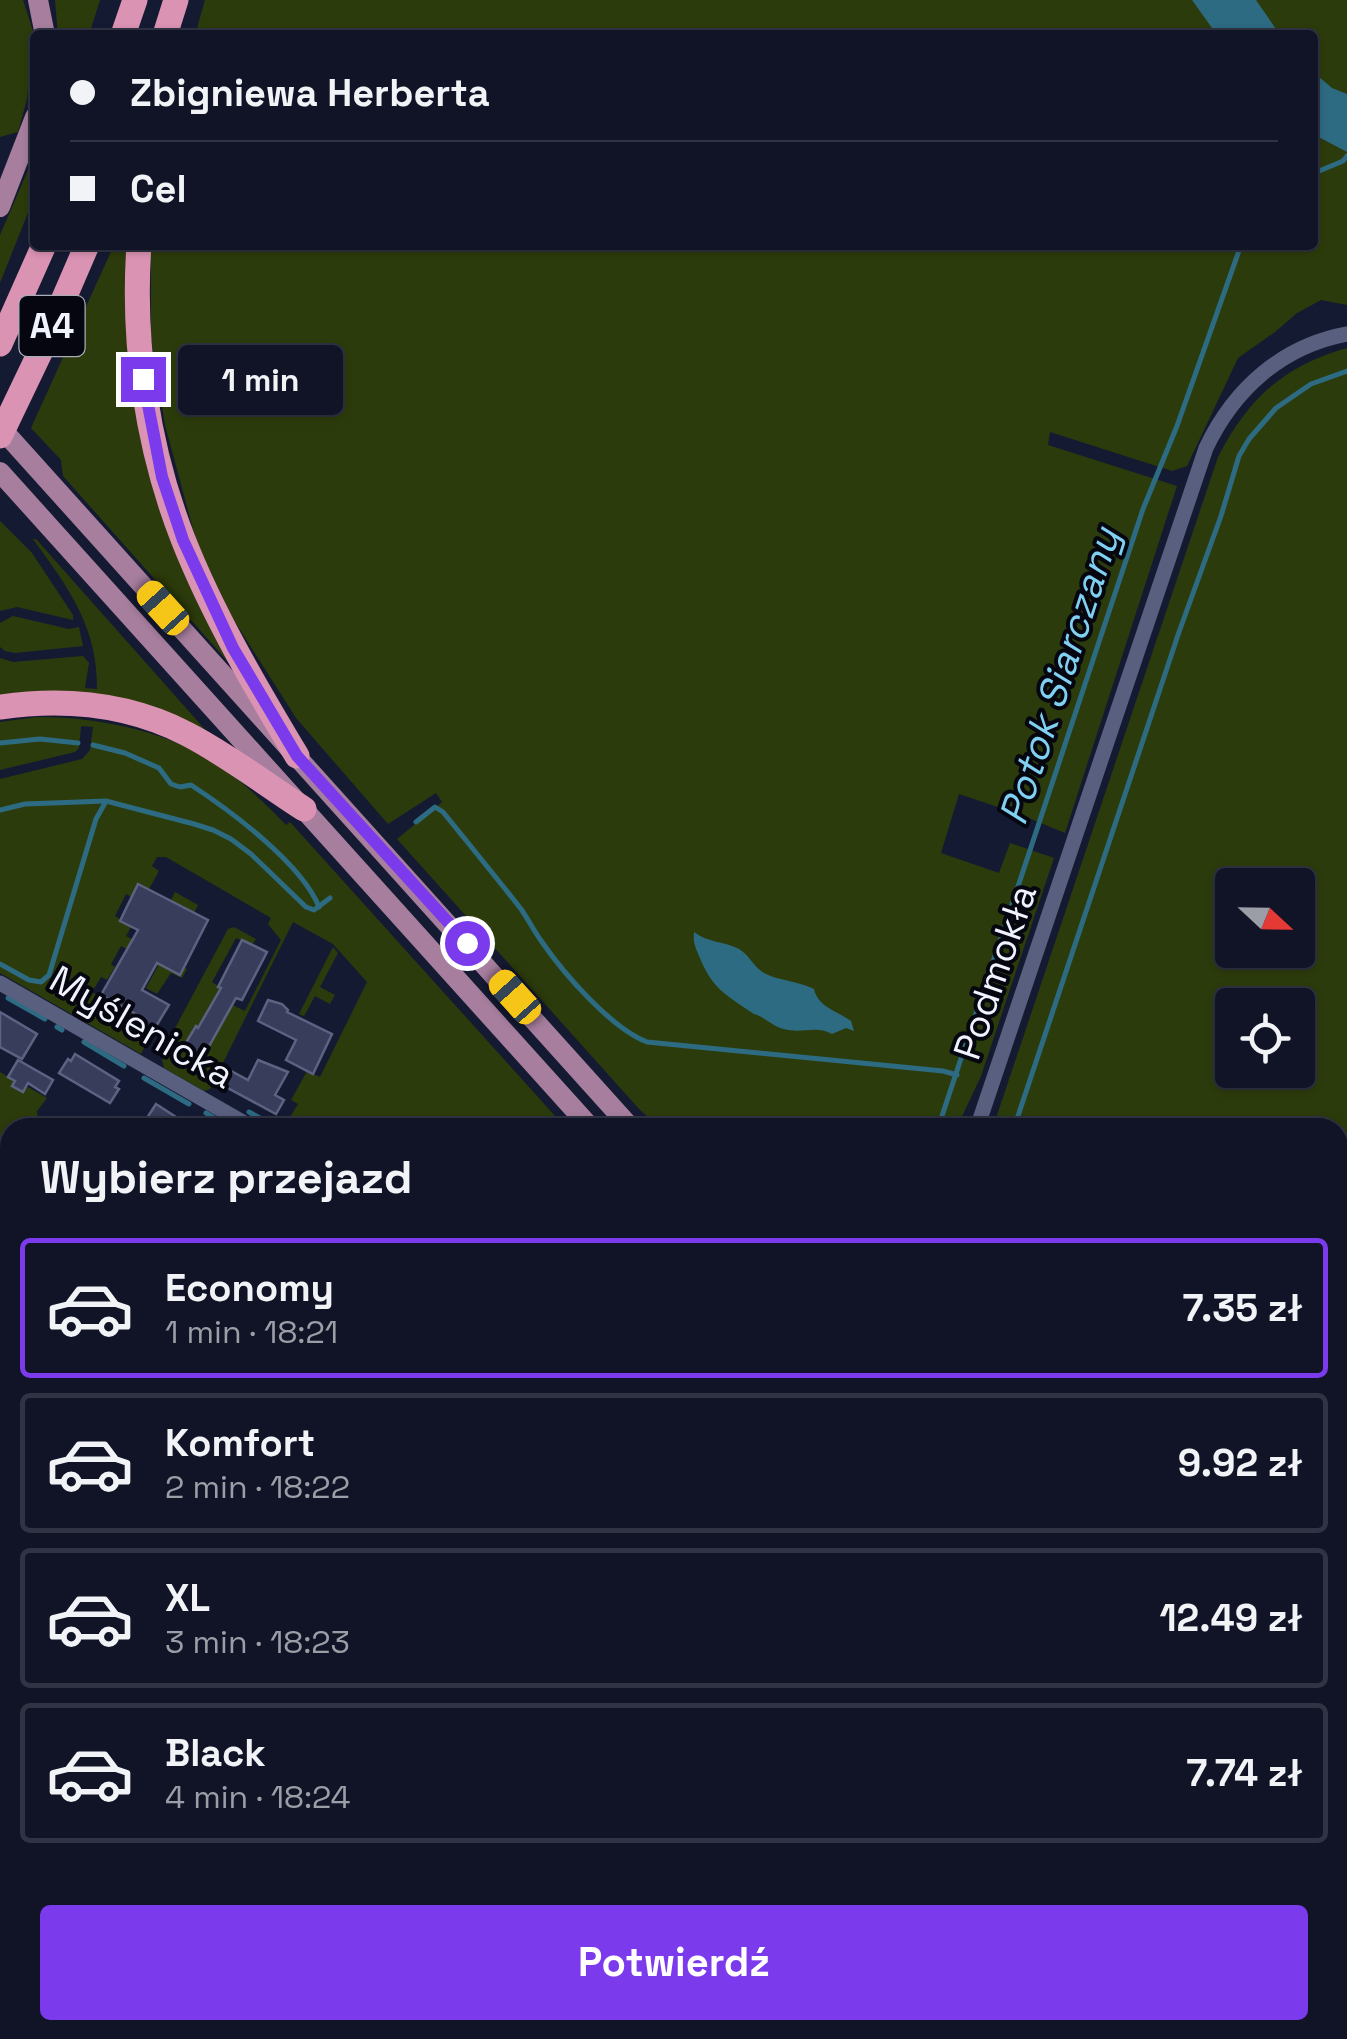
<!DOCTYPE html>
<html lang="pl">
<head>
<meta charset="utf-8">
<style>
  :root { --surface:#101426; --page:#191d2e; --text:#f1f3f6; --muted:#9c9ea7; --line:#303343; --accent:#7c3aed }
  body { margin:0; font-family:"Space Grotesk",sans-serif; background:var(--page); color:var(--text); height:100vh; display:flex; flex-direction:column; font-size:38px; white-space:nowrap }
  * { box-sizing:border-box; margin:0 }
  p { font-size:32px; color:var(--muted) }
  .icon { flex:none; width:55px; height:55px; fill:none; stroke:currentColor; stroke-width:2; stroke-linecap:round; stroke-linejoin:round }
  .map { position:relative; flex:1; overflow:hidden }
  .side { position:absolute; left:0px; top:1118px; width:1348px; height:922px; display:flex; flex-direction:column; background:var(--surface); border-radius:30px 30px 0 0; box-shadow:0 2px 8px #0004,0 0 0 2px var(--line) }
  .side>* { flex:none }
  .banner { position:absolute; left:30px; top:30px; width:1288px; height:220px; border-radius:10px; box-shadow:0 2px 8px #0004,0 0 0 2px var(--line); display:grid; align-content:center; height:220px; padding:0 40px; background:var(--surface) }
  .needle { width:65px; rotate:112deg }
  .buttons { position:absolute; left:1215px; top:868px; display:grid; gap:20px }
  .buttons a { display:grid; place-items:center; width:100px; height:100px; border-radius:10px; background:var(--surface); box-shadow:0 2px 8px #0004,0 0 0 2px var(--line); font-size:50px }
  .end { position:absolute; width:45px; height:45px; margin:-22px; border:12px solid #7c3aed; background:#fff; box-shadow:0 0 0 5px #fff }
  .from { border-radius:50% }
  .bubble { position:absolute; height:70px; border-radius:10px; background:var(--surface); box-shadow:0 2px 8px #0004,0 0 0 2px var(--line); font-size:32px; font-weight:600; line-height:70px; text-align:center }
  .car { position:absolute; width:30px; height:60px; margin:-30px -15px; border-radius:12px; box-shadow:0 0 8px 2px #0007; background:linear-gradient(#f5c518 24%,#345 0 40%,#f5c518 0 76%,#345 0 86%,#f5c518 0) }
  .banner b { display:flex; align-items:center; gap:35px; height:95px; font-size:38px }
  .banner b+b { border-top:2px solid var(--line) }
  .banner i { width:25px; height:25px; background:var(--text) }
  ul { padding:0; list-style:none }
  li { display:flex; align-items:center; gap:30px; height:140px; margin:0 20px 15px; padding:0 20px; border:5px solid var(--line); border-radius:10px }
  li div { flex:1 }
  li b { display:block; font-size:38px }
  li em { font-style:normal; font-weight:600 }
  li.current { border-color:var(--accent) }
  li>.icon { width:90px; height:90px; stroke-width:1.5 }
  h2 { padding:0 40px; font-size:45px; line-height:120px }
  .button { display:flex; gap:20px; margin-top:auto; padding:20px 40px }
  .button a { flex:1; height:115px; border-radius:10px; background:var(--accent); color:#fff; font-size:40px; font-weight:600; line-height:115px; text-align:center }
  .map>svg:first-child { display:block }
  .green { fill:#2c3b0b; fill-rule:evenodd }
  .water { fill:#2d6b83 }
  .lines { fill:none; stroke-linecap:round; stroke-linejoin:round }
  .stream { stroke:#2d6b83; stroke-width:5 }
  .building { fill:#373d5a; stroke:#5c6382; stroke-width:2.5 }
  .minor { stroke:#595f7e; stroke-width:15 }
  .major { stroke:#a77e9e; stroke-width:20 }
  .highway { stroke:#db93b3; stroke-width:25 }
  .route { stroke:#7c3aed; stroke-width:12 }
  .labels { text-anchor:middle; stroke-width:8; stroke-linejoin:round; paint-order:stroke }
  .shield { fill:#050610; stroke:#aaacb7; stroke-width:2.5 }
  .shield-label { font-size:35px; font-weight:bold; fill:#f0f3fe }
  .street-label { font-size:38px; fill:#f0f3fe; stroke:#050610 }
  .water-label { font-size:40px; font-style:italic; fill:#80d1f1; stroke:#050610 }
</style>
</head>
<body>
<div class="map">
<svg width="1347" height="2039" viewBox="0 0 1347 2039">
  <rect width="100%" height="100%" fill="#151a33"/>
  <g class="green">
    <polygon points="0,0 23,0 33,31 27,99 18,132 0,137"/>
    <polygon points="55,0 100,0 89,35 58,35"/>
    <polygon points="205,0 1347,0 1347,305 1321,300 1297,313 1275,332 1238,358 1187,466 1172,471 1050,432 1048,445 1177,486 1065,833 1019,814 959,794 941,853 999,873 1010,843 1054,858 981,1076 957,1127 659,1127 640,1110 397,839 442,802 436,793 388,824 296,718 230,614 196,540 165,425 151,338 151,245 1312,245 1312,35 195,35"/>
    <polygon points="35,154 35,195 0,283 0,235"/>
    <polygon points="114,245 131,245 134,372 246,682 63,476 61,460 31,428"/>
    <path d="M1347,348V1798L1338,1797V1128L993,1127L1218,457C1248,399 1283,366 1347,348ZM1232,885H1298V950H1232ZM1298,1005V1070H1232V1005Z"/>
    <polygon points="0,521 32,553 73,615 73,620 17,607 0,611"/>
    <path d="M33,539H36L209,734L0,697V658L13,662L83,656L89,663L85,688L97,689C98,627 68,587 33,539Z"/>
    <polygon points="13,616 69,629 79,627 83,646 15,653 5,651 0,647 0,623"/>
    <path d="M37,717C94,717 159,729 209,759C238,776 262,801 286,825L290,822L565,1127H284L298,1104L291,1100L307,1071L320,1077L367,982L333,944L293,922L210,1089L204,1091L164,1068L162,1060L173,1032L228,929L234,927L256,939L252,945L236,938L212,982L221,988L224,1001L245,1011L281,940L268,924L271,918L166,857H157L152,866L159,871L149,889L138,884L132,897L126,894L115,916L131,927L126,936L147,947L175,892L198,905L170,960L187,969L182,978L171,973L157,994L146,988L158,966L121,946L111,964L115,967L107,980L101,977L92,992L100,997L105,1023L103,1000L114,1006L117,1004L113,1012L124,1018L128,1012L133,1014L145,992L156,998L141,1025L152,1032L141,1054L0,973V779L82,759L90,750L93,727L81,726L79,748L75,752L0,770V722Z"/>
    <polygon points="333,947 338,953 320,987 335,995 330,1004 315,996 304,1016 299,1014"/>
    <polygon points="0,1072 15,1081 12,1086 23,1092 28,1087 47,1098 37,1111 39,1127 10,1128 10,1163 0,1157"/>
    <polygon points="10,1174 10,1299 0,1319 0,1190"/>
    <polygon points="0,1607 10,1610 10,1798 0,1796"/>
    <polygon points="0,1866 10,1868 10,1959 0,1958"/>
    <polygon points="1338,1886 1347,1886 1347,2039 1198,2039 1199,2030 1338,2030"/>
    <polygon points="211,2030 248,2038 246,2030 466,2030 458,2039 196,2039"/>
  </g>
  <g class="water">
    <polygon points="1192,0 1256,0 1280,35 1217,35"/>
    <polygon points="1312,71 1332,88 1347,94 1347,152 1313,134"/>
    <path d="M694,932C708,943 724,941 739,949C748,954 753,965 761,971C773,980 799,981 814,989C818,1007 837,1011 851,1021L854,1031L846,1028L832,1034C817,1025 801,1034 784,1029C772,1026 765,1017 754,1014C725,994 713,990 699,956C695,946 693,943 694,932Z"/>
  </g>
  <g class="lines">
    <g class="stream">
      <polyline points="1312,174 1343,161 1347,156"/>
      <polyline points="0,743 40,739 78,743"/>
      <path d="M93,745L125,753L159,768L171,784L180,787L191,785C231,811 302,864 319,907"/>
      <polyline points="0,810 25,804 106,801 194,824 213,830 231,839 251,854 306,907 314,910 330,898"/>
      <path d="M416,822L435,807L443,812C469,844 495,876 521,909C528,919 534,931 542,942C564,974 611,1028 647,1042L943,1071L957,1075"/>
      <polyline points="0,964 29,980 41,982 49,975 96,819 105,803"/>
      <polyline points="8,998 45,1019"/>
      <polyline points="57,1027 62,1030"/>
      <polyline points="84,1042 124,1066"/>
      <polyline points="144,1078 189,1104"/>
      <polyline points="249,1112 271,1124"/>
      <polyline points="206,1113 231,1128"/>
      <polyline points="938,1128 1143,509 1177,426 1241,245"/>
      <polyline points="1014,1128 1179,632 1221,516 1239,456 1249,439 1276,408 1311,384 1347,371"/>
      <polyline points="443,2039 452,2030"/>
    </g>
  </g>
  <g class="building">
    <polygon points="138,884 208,920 180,975 157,963 142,990 169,1005 155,1028 143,1022 145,1019 101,995 138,930 120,921"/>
    <polygon points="242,940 267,952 242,1000 236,998 203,1057 184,1046 196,1026 198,1028 221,988 218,987"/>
    <polygon points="268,1000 282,1004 288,1010 287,1012 332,1034 313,1074 286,1060 296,1040 258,1021"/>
    <polygon points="0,1012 37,1034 22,1059 0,1047"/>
    <polygon points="75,1054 119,1081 115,1087 119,1089 110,1103 59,1073 68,1059 71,1061"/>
    <polygon points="18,1060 53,1080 45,1094 28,1083 23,1092 12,1086 15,1081 8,1077"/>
    <polygon points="258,1060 288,1072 275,1095 284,1100 276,1114 224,1086 231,1071 248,1080"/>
    <polygon points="156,1104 193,1128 155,1128 145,1121"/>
  </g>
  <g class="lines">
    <g class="minor">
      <polyline points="0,983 253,1128"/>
      <path d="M977,1128L1206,448C1234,389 1282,346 1347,334"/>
      <polyline points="1338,1861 1347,1862"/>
      <polyline points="171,2039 184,2030"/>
      <polyline points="615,2039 620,2030"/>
      <polyline points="643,2039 647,2030"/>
    </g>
    <g class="major">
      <polyline points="38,0 45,35"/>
      <polyline points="0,207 35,117"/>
      <polyline points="0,427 631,1128"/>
      <polyline points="0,472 591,1128"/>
      <polyline points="1338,1815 1347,1816"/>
      <polyline points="1338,1841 1347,1842"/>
    </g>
    <g class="highway">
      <polyline points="123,35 135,0"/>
      <polyline points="165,35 176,0"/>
      <path d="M139,245C132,343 147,447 183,539C213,615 255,686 297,756"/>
      <polyline points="0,344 44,245"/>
      <polyline points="0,436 46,340 87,245"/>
      <path d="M0,707C64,698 129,704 187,734C228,755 265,784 304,809"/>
    </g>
  </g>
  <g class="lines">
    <polyline class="route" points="143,379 162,477 183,540 233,648 297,756 467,943"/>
  </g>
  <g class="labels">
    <rect class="shield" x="19.5" y="296" width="65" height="60" rx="8"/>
    <g class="shield-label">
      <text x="52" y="338">A4</text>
    </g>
    <g class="street-label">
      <text transform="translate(995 972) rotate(-71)" y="13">Podmokła</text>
      <text transform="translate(142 1027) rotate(30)" y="13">Myślenicka</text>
    </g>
    <g class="water-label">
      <text transform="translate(1059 676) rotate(-72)" y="14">Potok Siarczany</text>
    </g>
  </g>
</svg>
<div class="buttons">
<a><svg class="needle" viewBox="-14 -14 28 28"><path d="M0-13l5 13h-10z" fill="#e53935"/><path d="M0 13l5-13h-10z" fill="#9c9ea7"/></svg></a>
<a><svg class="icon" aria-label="locate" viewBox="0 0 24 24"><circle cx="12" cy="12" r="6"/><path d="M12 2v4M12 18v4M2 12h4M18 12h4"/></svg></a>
</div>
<i class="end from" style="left:467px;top:943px"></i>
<i class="end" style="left:143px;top:379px"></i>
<div class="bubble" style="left:178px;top:345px;width:165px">1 min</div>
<i class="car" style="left:163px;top:608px;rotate:318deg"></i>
<i class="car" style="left:515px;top:997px;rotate:318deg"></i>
<div class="banner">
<b><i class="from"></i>Zbigniewa Herberta</b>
<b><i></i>Cel</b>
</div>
<section class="side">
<h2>Wybierz przejazd</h2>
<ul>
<li class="current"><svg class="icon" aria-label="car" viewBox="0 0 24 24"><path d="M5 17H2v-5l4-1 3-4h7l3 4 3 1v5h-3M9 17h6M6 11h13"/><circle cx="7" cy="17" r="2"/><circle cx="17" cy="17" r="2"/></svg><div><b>Economy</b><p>1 min · 18:21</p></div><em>7.35 zł</em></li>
<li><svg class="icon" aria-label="car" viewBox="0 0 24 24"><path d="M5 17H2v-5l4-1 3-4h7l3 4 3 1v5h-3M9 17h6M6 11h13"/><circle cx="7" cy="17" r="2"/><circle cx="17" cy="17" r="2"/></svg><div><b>Komfort</b><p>2 min · 18:22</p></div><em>9.92 zł</em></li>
<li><svg class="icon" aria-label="car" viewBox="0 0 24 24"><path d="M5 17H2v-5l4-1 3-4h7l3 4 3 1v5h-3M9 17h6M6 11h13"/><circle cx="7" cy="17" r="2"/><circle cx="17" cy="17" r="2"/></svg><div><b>XL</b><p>3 min · 18:23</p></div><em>12.49 zł</em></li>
<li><svg class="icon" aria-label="car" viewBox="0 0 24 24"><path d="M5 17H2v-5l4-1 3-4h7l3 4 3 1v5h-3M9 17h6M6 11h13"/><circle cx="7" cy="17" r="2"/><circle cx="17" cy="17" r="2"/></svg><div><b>Black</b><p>4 min · 18:24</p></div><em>7.74 zł</em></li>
</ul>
<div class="button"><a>Potwierdź</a></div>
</section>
</div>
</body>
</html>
